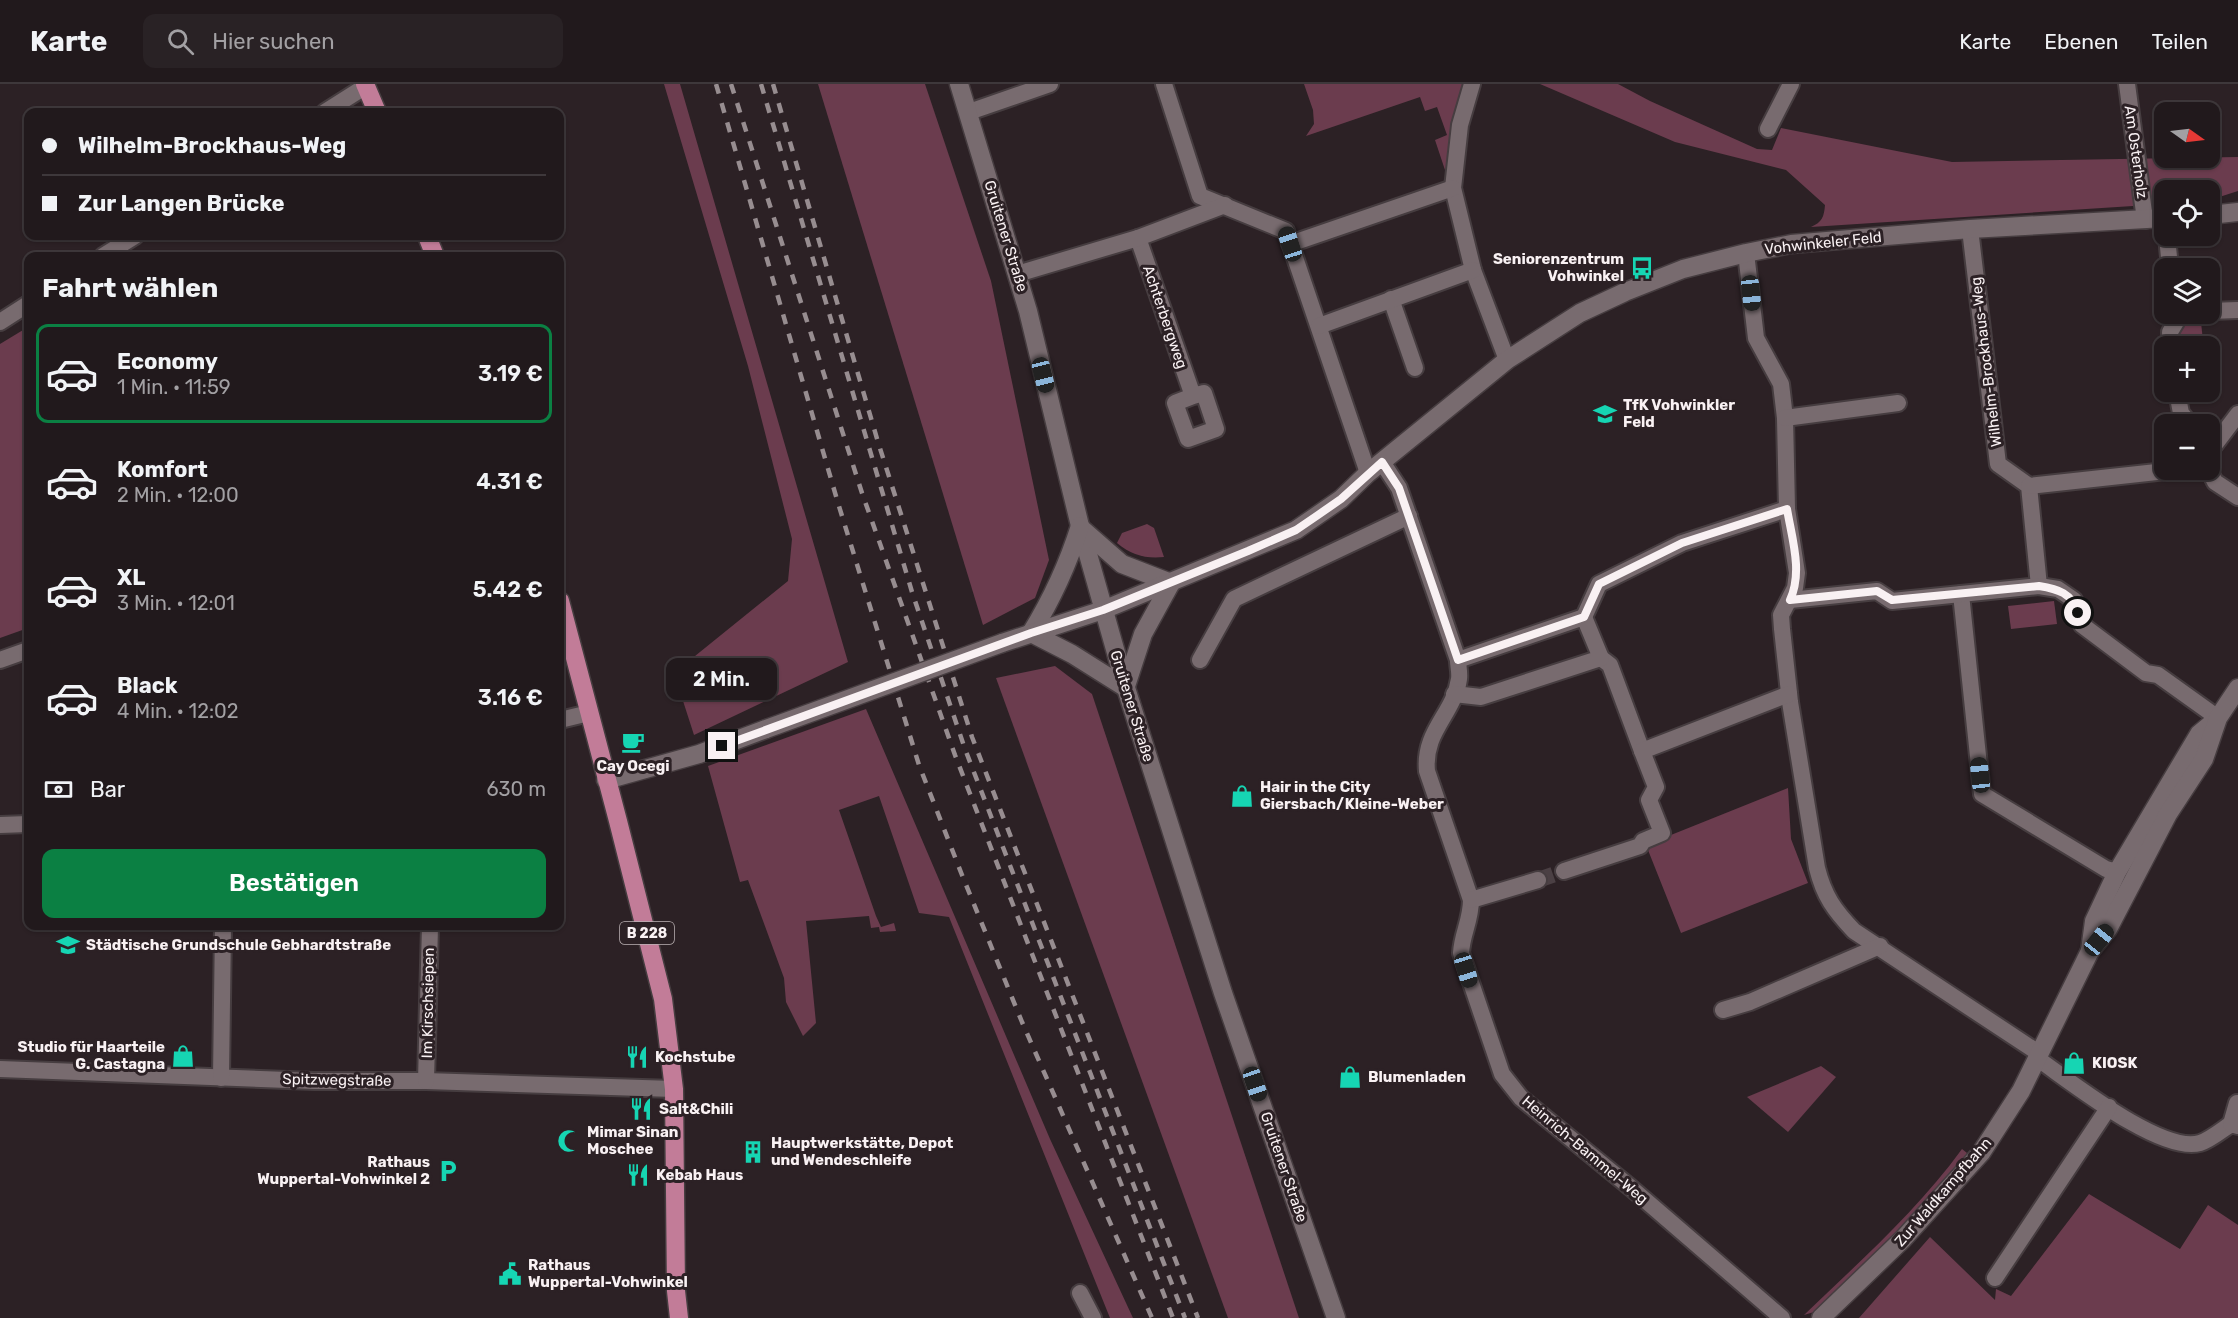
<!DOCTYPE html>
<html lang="de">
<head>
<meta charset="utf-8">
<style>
  :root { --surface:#21191c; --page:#292225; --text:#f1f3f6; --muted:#a2a0a3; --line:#3e383b; --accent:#0b8043 }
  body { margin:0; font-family:Rubik,sans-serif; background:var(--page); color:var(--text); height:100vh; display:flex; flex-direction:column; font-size:22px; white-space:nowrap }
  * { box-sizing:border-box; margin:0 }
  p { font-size:20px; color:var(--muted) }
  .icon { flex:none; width:33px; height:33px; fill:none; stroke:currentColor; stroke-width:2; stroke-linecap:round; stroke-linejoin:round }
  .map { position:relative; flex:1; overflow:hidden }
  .sheet { position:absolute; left:24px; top:168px; width:540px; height:678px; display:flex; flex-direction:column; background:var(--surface); border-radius:12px; box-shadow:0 2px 4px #0004,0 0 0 2px var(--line) }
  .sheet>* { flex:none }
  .hud { position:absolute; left:24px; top:24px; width:540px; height:132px; border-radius:12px; box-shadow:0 2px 4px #0004,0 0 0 2px var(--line); display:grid; align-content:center; height:132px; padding:0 18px; background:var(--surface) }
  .needle { width:39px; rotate:104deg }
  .controls { position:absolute; left:2154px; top:18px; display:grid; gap:12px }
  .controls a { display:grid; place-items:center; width:66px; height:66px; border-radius:12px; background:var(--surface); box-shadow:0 2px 4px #0004,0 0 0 2px var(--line); font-size:30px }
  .end { position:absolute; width:27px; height:27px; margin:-14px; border:8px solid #f9f1f3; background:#111; box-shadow:0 0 0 3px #111 }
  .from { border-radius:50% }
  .bubble { position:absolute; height:42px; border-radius:12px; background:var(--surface); box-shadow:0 2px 4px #0004,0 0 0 2px var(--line); font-size:20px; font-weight:600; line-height:42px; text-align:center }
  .car { position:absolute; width:18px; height:36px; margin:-18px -9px; border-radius:8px; box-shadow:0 0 4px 2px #0007; background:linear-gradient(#222 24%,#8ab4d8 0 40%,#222 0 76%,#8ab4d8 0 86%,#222 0) }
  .hud b { display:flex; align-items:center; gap:21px; height:57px; font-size:22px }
  .hud b+b { border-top:2px solid var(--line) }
  .hud i { width:15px; height:15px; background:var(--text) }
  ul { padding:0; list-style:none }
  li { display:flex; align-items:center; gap:18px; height:99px; margin:0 12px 9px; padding:0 6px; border:3px solid transparent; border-radius:12px }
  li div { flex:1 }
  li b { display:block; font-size:22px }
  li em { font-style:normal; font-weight:600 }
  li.selected { border-color:var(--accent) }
  li>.icon { width:54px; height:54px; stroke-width:1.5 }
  h2 { padding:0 18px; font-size:27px; line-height:72px }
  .pay { display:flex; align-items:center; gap:15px; height:66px; padding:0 18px; font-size:22px }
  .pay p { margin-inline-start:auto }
  .cta { display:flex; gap:12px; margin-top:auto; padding:12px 18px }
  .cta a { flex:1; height:69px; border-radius:12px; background:var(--accent); color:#fff; font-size:24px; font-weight:600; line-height:69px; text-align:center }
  header { display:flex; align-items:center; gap:36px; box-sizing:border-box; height:84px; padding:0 30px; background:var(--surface); border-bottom:2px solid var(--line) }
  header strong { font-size:28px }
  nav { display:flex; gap:33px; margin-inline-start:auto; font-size:21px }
  .search { width:420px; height:54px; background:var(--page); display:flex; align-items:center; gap:15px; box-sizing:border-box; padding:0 21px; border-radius:12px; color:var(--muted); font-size:22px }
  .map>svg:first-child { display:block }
  .green { fill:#6b3c4e }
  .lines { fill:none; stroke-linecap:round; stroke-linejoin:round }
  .street-tunnel { stroke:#4b4044; stroke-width:16; stroke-dasharray:16 8; stroke-linecap:butt }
  .street-casing { stroke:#463d40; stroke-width:20 }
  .secondary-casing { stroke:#463d40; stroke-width:21 }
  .primary-casing { stroke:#463d40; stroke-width:21 }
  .street { stroke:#786b6f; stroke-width:16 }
  .secondary { stroke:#786b6f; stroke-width:18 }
  .primary { stroke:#c27c98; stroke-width:18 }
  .rail { stroke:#978d90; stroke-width:4.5; stroke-dasharray:10 10; stroke-linecap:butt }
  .secondary-bridge-casing { stroke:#463d40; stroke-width:21; stroke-linecap:butt }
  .secondary-bridge { stroke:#786b6f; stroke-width:18 }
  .route { stroke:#f9f1f3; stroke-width:8 }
  .labels { text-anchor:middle; stroke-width:6; stroke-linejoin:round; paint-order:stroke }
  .shield { fill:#2c2125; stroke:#bcb3b5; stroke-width:1.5 }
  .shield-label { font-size:14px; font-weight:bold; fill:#f9f1f3 }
  .street-label { font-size:15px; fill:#f9f1f3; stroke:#2c2125 }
  .poi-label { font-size:15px; font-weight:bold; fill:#f9f1f3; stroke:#2c2125; text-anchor:start }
</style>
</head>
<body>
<header>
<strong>Karte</strong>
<div class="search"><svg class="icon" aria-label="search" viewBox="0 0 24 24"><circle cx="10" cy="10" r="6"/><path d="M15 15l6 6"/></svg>Hier suchen</div>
<nav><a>Karte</a><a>Ebenen</a><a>Teilen</a></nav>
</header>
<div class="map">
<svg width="2238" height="1234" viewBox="0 0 2238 1234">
  <rect width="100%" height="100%" fill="#2c2125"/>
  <g class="green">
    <polygon points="664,0 680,0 848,578 694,651 674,589 788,497 792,455 748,282"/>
    <polygon points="818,0 925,0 991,197 1049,476 1035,514 983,541"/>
    <polygon points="1304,0 1465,0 1453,38 1447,92 1435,56 1447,51 1437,23 1425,27 1420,13 1306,52 1314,40 1313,26"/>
    <path d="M1540,0H1618L1650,17L1757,65L1772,66L1781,44L1952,78L2238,73V107L2210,116V106H2164V120L1811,143C1822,138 1824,133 1825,121L1786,86L1675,58Z"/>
    <polygon points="2201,238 2203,257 2176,260 2175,251 2184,240"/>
    <polygon points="28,243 28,544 0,554 0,260"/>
    <path d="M1147,440L1154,444L1164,473C1146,475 1131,471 1117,459L1122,449Z"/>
    <polygon points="2054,517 2057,540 2011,545 2008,522"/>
    <polygon points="1055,582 1092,610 1299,1234 1228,1234 996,594"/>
    <polygon points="866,625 1050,1055 1133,1234 1110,1234 949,833 919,829 879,712 839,726 876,832 881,843 894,839 896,847 880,848 879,843 871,844 869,832 806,837 816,939 803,952 786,918 784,894 748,796 740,798 708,682"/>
    <polygon points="1788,704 1791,755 1808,799 1681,849 1646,761"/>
    <polygon points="1821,982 1836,993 1788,1048 1747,1013"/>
    <path d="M1962,1065L1967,1069L1964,1075L1933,1112L1814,1228L1804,1231C1859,1178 1917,1127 1962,1065Z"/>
    <polygon points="2089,1110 2180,1165 2208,1121 2238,1141 2238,1234 1859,1234 1930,1153 1995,1216 1996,1205 2011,1212"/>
  </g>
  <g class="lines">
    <polyline class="street-tunnel" points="1538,796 1564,787"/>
    <g class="street-casing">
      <g id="street">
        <polyline points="1164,0 1200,112 1286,147 1368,389"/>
        <polyline points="1472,0 1460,41 1453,104 1473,186 1507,276"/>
        <polyline points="2127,0 2145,136"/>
        <polyline points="325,28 366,2"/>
        <polyline points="969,28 1050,0"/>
        <polyline points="1768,45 1791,0"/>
        <polyline points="1970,145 1998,380 2029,402 2039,502 1961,510 1982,710 2106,785 2117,788"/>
        <polyline points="2167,152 2170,184"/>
        <polyline points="1138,154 1193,312 1175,319 1188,355 1216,345 1204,309 1193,312"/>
        <polyline points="1290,160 1453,104"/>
        <path d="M1746,169L1756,254L1781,300L1785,334L1787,425L1797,489L1795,504L1781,531L1782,545L1790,618L1817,784C1824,812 1834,826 1854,847L2040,970"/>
        <polyline points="103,172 135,152"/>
        <polyline points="1017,190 1138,154 1225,121"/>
        <polyline points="1391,215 1415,284"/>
        <polyline points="2210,227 2238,226"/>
        <polyline points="0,238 28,220"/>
        <polyline points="1319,242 1473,186"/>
        <polyline points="2171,262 2170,248 2176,238 2175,230"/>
        <polyline points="2177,308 2181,329 2190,340"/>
        <polyline points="1785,334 1898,319"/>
        <polyline points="2210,367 2238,330"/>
        <path d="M1382,378L1399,404L1458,576C1458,582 1460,589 1459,595C1454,630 1423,647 1427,687L1471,816C1471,836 1462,850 1461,869L1502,990L1521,1014L1630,1103L1782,1234"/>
        <polyline points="2209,386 2215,398 2238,413"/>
        <polyline points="2029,402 2175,386"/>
        <polyline points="2039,502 2058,505 2074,516 2082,541 2146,589 2158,591 2218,634"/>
        <polyline points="1790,516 1877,507 1892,517 1961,510"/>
        <polyline points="1584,533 1599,500 1682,459 1787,425"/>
        <polyline points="1601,574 1610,581 1642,667"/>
        <polyline points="0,576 28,566"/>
        <polyline points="1200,576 1234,515 1409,432"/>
        <polyline points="1454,610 1481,613 1601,574 1584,533 1458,576"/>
        <polyline points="560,636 589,629"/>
        <polyline points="0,741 28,740"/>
        <polyline points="1564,787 1640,762 1643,757 1662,749 1649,716 1656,703 1642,667 1789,610"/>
        <polyline points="1471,816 1538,796"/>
        <polyline points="1723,926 1750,918 1880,862"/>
        <path d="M2038,975C2070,997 2161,1070 2200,1059C2210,1056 2222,1046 2231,1040L2238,1042"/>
        <polyline points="0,985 314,997 426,997 674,1005"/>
        <polyline points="221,994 223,842"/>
        <polyline points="426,997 430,842"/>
        <polyline points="2231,1040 2237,1019"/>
        <polyline points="1995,1194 2109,1023"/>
        <polyline points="1080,1209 1093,1234"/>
      </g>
    </g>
    <g class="secondary-casing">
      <g id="secondary">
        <polyline points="959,0 1028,227 1080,442 1126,604 1223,909 1336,1234"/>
        <polyline points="2210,131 2238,128"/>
        <polyline points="1082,445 1122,480 1171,499"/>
        <path d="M1031,549C1052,515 1068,480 1080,442"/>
        <polyline points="1031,549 1072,570 1126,604"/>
        <polyline points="1002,559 1103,526 1296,446 1341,415 1368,389 1507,276 1580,229 1625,208 1683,185 1746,169 1791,160 1970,145 2164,134"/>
        <polyline points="1126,602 1143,550 1171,499"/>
        <polyline points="606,696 699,670 766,645"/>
        <polyline points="2090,867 2094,837 2117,788 2199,650 2217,635"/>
        <polyline points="1821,1234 1903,1155 1981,1069 2021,1007 2090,867 2108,845 2168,730 2204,675 2218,634 2238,604"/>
      </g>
    </g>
    <g class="primary-casing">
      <g id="primary">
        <polyline points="365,0 377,28"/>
        <polyline points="427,152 435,172"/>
        <polyline points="560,517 618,737 663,915 674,1005 676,1207 679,1234"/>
      </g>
    </g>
    <use href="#street" class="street"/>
    <use href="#secondary" class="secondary"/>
    <use href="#primary" class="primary"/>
    <g class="rail">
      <polyline points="716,0 838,419 919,681 962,791 1022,938 1152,1234"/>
      <polyline points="731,0 862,409 955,671 1173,1234"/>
      <polyline points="761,0 912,508 965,665 1185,1234"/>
      <polyline points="773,0 878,358 972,653 1198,1234"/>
    </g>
    <g class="secondary-bridge-casing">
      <polyline id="secondary-bridge" points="766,645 1002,559"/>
    </g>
    <use href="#secondary-bridge" class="secondary-bridge"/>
  </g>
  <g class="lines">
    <path class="route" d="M722,662L1031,549L1103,526L1248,467L1296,446L1318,431L1341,415L1382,378L1399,404L1458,576L1584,533L1599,500L1682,459L1787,425C1792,455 1803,488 1790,516L1877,507L1892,516L2039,502C2058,505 2072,509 2078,529"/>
  </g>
  <defs>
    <g id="bus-bare" transform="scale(1.8)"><path d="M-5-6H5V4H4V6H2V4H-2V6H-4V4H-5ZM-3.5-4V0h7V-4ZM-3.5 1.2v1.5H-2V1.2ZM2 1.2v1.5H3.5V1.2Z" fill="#16d5b3" stroke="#2c2125" stroke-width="2.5" paint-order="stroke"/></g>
    <g id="school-bare" transform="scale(1.8)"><path d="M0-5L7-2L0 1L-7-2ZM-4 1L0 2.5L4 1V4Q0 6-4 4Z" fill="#16d5b3" stroke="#2c2125" stroke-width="2.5" paint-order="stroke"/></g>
    <g id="cafe-bare" transform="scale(1.8)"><path d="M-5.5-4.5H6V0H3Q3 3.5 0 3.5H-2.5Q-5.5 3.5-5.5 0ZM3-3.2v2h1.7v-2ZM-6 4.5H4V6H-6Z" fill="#16d5b3" stroke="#2c2125" stroke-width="2.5" paint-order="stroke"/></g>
    <g id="shop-bare" transform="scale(1.8)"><path d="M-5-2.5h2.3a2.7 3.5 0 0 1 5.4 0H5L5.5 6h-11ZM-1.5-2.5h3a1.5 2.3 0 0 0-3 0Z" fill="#16d5b3" stroke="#2c2125" stroke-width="2.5" paint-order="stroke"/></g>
    <g id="restaurant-bare" transform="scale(1.8)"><path d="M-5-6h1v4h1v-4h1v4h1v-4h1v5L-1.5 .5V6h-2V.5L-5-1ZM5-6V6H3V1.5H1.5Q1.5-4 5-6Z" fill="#16d5b3" stroke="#2c2125" stroke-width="2.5" paint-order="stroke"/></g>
    <g id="mosque-bare" transform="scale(1.8)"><path d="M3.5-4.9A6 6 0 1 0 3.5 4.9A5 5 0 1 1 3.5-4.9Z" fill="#16d5b3" stroke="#2c2125" stroke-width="2.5" paint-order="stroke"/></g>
    <g id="building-bare" transform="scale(1.8)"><path d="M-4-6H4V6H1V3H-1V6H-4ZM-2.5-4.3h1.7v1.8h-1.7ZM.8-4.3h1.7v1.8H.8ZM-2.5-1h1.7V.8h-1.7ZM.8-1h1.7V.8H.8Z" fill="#16d5b3" stroke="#2c2125" stroke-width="2.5" paint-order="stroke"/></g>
    <g id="parking-bare" transform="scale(1.8)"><path d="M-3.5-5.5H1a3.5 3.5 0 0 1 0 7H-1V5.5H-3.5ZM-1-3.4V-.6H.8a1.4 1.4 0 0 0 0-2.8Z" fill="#16d5b3" stroke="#2c2125" stroke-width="2.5" paint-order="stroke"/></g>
    <g id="civic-bare" transform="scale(1.8)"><path d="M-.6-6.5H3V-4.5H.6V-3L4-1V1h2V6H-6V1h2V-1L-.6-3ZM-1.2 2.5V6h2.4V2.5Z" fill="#16d5b3" stroke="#2c2125" stroke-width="2.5" paint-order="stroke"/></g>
  </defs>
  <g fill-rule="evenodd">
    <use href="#bus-bare" x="1642" y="184"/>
    <use href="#school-bare" x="1605" y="330"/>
    <use href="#cafe-bare" x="633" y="658"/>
    <use href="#shop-bare" x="1242" y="712"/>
    <use href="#school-bare" x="68" y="861"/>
    <use href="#shop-bare" x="183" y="972"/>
    <use href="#restaurant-bare" x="637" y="973"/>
    <use href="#shop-bare" x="2074" y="979"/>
    <use href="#shop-bare" x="1350" y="993"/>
    <use href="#restaurant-bare" x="641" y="1025"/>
    <use href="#mosque-bare" x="569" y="1057"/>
    <use href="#building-bare" x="753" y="1068"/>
    <use href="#parking-bare" x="448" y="1087"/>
    <use href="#restaurant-bare" x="638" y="1091"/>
    <use href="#civic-bare" x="510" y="1190"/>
  </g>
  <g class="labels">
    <rect class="shield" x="620" y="838" width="54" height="22" rx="4.5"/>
    <g class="shield-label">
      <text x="647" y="854">B 228</text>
    </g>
    <g class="street-label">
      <text transform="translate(2136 68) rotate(82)" y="5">Am Osterholz</text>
      <text transform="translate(1006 152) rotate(73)" y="5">Gruitener Straße</text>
      <text transform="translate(1823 159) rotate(-6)" y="5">Vohwinkeler Feld</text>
      <text transform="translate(1165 233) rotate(71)" y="5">Achterbergweg</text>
      <text transform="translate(1986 278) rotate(-97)" y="5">Wilhelm-Brockhaus-Weg</text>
      <text transform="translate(1132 622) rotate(73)" y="5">Gruitener Straße</text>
      <text transform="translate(428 919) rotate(-89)" y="5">Im Kirschsiepen</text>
      <text transform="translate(337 996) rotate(1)" y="5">Spitzwegstraße</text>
      <text transform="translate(1585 1066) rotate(40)" y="5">Heinrich-Bammel-Weg</text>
      <text transform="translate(1284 1083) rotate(71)" y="5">Gruitener Straße</text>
      <text transform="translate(1943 1108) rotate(-49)" y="5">Zur Waldkampfbahn</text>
    </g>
    <g class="poi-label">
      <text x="1624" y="180" text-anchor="end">Seniorenzentrum<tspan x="1624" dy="17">Vohwinkel</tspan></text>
      <text x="1623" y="326">TfK Vohwinkler<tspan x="1623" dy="17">Feld</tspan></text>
      <text x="633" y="687" text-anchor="middle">Cay Ocegi</text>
      <text x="1260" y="708">Hair in the City<tspan x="1260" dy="17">Giersbach/Kleine-Weber</tspan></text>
      <text x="86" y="866">Städtische Grundschule Gebhardtstraße</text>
      <text x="165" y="968" text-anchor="end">Studio für Haarteile<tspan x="165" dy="17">G. Castagna</tspan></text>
      <text x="655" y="978">Kochstube</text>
      <text x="2092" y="984">KIOSK</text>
      <text x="1368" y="998">Blumenladen</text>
      <text x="659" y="1030">Salt&amp;Chili</text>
      <text x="587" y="1053">Mimar Sinan<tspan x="587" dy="17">Moschee</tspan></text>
      <text x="771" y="1064">Hauptwerkstätte, Depot<tspan x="771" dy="17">und Wendeschleife</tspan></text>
      <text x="430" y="1083" text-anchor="end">Rathaus<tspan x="430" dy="17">Wuppertal-Vohwinkel 2</tspan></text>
      <text x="656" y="1096">Kebab Haus</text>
      <text x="528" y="1186">Rathaus<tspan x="528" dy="17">Wuppertal-Vohwinkel</tspan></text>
    </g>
  </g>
</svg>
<div class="controls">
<a><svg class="needle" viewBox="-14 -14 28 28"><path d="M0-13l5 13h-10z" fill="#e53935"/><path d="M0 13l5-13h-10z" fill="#a2a0a3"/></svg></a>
<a><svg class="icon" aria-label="locate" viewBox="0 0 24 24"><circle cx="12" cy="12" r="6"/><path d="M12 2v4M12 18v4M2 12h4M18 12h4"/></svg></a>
<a><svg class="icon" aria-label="layers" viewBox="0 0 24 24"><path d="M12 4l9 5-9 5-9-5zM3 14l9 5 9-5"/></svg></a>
<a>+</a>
<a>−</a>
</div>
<i class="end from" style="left:2078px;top:529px"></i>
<i class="end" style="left:722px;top:662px"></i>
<div class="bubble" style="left:666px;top:574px;width:111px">2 Min.</div>
<i class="car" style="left:1290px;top:160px;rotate:342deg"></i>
<i class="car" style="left:1751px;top:209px;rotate:174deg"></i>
<i class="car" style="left:1043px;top:291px;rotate:166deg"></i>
<i class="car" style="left:1980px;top:691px;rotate:354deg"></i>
<i class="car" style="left:2099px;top:856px;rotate:39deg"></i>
<i class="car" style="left:1466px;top:886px;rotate:163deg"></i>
<i class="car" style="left:1255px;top:1000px;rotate:161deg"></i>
<div class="hud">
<b><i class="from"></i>Wilhelm-Brockhaus-Weg</b>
<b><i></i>Zur Langen Brücke</b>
</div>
<section class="sheet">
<h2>Fahrt wählen</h2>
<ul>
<li class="selected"><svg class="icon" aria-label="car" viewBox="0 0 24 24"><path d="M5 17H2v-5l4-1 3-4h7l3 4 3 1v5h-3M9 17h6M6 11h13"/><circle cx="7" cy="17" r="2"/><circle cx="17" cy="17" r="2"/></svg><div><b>Economy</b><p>1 Min. · 11:59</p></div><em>3.19 €</em></li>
<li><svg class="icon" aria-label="car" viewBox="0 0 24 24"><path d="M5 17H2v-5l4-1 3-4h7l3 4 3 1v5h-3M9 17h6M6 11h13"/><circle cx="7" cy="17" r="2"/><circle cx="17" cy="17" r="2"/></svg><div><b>Komfort</b><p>2 Min. · 12:00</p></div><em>4.31 €</em></li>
<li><svg class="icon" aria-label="car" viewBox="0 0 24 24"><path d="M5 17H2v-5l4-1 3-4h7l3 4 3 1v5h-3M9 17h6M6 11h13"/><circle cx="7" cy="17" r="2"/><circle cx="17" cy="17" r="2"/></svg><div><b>XL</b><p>3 Min. · 12:01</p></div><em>5.42 €</em></li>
<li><svg class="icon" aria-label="car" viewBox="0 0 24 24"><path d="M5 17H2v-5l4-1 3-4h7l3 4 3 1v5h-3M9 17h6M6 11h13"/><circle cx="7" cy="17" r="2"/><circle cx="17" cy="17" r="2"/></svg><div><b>Black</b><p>4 Min. · 12:02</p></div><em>3.16 €</em></li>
</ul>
<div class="pay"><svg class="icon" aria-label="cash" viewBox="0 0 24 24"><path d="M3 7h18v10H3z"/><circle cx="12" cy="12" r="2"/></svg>Bar<p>630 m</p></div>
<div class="cta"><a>Bestätigen</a></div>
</section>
</div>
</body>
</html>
